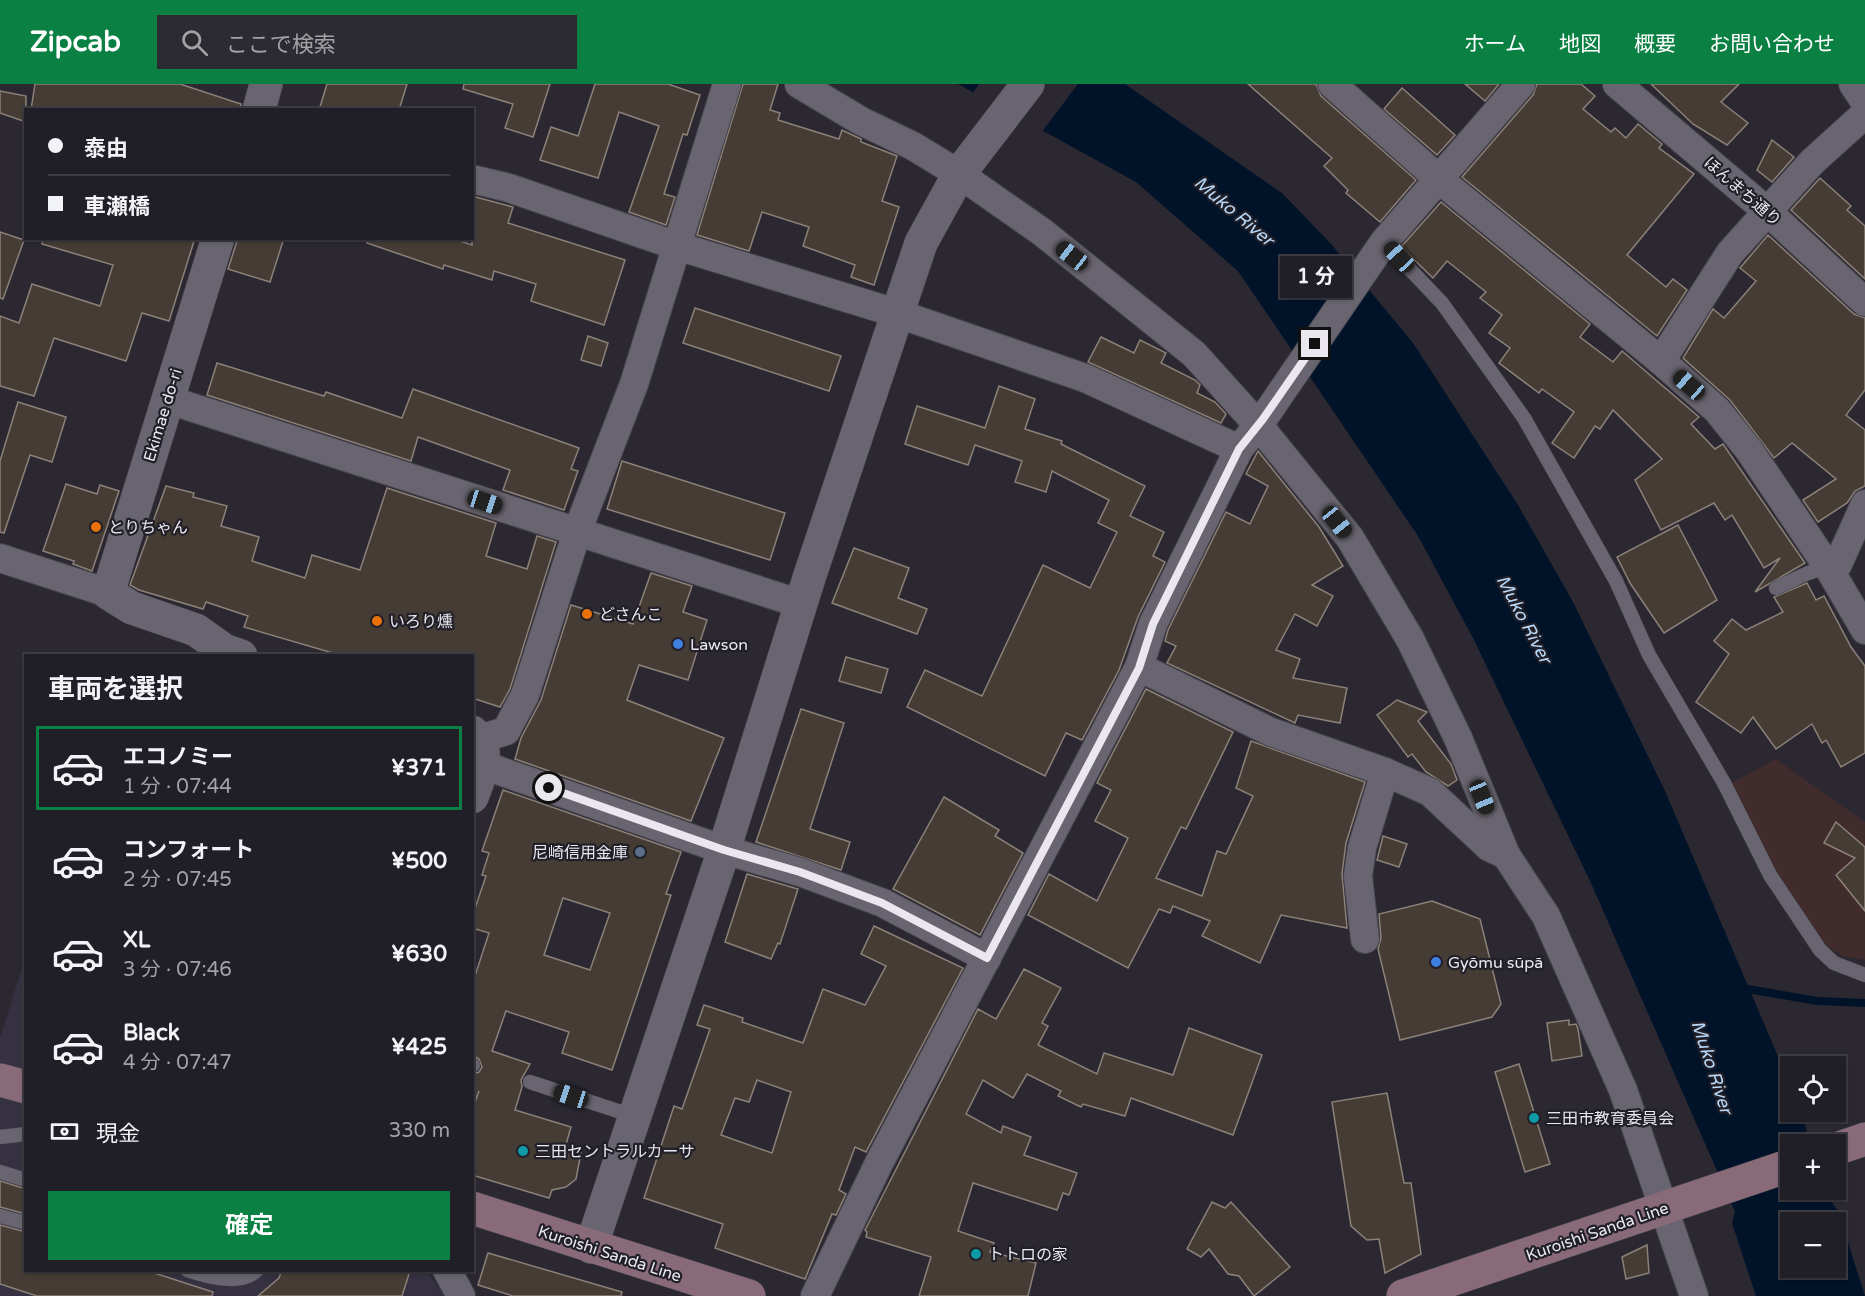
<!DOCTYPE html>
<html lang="ja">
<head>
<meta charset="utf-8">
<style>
  :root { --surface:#201e26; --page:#2d2b32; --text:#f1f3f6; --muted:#a2a2a7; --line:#3d3c43; --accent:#0b8043 }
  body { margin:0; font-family:"Varela Round","Noto Sans JP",sans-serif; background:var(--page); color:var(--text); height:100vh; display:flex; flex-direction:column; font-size:22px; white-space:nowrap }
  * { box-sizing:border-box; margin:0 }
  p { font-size:20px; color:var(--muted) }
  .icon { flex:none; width:33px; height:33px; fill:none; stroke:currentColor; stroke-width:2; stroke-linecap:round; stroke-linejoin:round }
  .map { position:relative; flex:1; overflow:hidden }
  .side { position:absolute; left:24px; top:570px; width:450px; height:618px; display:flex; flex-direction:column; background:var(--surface); border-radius:0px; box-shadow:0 2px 4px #0004,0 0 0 2px var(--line) }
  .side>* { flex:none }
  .banner { position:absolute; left:24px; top:24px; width:450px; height:132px; border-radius:0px; box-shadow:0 2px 4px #0004,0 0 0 2px var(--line); display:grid; align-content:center; height:132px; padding:0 24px; background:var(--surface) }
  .buttons { position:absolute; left:1780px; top:972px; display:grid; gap:12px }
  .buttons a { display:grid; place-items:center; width:66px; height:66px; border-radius:0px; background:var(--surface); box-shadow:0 2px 4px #0004,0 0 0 2px var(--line); font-size:30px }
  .end { position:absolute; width:27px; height:27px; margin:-14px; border:8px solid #eae8ee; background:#111; box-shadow:0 0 0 3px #111 }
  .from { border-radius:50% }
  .bubble { position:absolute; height:42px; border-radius:0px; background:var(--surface); box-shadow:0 2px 4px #0004,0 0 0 2px var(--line); font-size:20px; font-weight:700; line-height:42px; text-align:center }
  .car { position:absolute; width:18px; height:36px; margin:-18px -9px; border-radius:8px; box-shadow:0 0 4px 2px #0007; background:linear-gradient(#222 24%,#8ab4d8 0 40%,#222 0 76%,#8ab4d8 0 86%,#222 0) }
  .banner b { display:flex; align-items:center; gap:21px; height:57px; font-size:22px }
  .banner b+b { border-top:2px solid var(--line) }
  .banner i { width:15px; height:15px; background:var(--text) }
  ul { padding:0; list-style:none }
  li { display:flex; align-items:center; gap:18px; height:84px; margin:0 12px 9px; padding:0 12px; border:3px solid transparent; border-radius:0px }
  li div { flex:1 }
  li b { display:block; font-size:22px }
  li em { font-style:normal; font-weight:700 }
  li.selected { border-color:var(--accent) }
  li>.icon { width:54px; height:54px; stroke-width:1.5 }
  h2 { padding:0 24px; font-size:27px; line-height:72px }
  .pay { display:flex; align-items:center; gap:15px; height:66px; padding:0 24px; font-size:22px }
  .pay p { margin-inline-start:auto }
  .primary-button { display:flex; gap:12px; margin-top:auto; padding:12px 24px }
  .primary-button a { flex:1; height:69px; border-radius:0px; background:var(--accent); color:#fff; font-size:24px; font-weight:700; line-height:69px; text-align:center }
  header { display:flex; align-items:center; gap:36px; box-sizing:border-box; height:84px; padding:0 30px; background:var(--accent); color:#fff }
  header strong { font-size:28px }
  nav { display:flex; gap:33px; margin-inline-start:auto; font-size:21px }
  .search { width:420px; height:54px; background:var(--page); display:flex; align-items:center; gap:15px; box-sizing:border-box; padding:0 21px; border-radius:0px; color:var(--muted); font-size:22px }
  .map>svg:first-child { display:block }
  .built { fill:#363140 }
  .industrial { fill:#402c2c }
  .water { fill:#001329; fill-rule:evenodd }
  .pier { fill:#2b2832 }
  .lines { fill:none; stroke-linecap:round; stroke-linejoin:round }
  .stream { stroke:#001329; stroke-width:8 }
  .building { fill:#453c35; stroke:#8c8179; stroke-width:1.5; fill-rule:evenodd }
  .service-casing { stroke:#47454d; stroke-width:15 }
  .minor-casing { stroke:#47454d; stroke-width:30 }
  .tertiary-casing { stroke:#47454d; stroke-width:34 }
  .secondary-casing { stroke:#47454d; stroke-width:34 }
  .service { stroke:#696570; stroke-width:14 }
  .minor { stroke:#696570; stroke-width:28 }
  .tertiary { stroke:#696570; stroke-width:33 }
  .secondary { stroke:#886a78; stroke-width:33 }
  .route { stroke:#eae8ee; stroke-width:8 }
  .food-dot { fill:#e8710a; stroke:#211f28; stroke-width:2 }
  .shop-dot { fill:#3f7fe0; stroke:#211f28; stroke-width:2 }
  .service-dot { fill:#5c6f8a; stroke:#211f28; stroke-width:2 }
  .culture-dot { fill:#0f9aa8; stroke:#211f28; stroke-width:2 }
  .labels { text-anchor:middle; stroke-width:4.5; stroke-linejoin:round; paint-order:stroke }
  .street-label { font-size:16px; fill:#eae8ee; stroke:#211f28 }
  .poi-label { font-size:16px; fill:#eae8ee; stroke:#211f28; text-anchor:start }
  .water-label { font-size:18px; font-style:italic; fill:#b7d8f9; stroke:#211f28 }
</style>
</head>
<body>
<header>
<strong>Zipcab</strong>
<div class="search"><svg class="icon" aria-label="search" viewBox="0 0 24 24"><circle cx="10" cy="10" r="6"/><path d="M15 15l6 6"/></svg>ここで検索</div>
<nav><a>ホーム</a><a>地図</a><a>概要</a><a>お問い合わせ</a></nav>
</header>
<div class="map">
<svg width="1865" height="1212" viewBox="0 0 1865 1212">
  <rect width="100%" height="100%" fill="#2b2832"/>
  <polygon class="built" points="25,875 26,1186 427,1187 444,1212 0,1212 0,954"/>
  <polygon class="industrial" points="1776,675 1865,738 1865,876 1843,872 1827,862 1790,818 1732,699"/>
  <path class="water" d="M958,0H1125L1283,110L1331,160L1413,259L1518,421L1573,518L1665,707L1791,1003V1028H1801L1803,1032L1810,1060H1791V1106H1823L1838,1127L1865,1212H1756L1732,1139L1735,1128L1591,799L1473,554L1418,452L1238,187L1136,98ZM1791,1138H1836V1184H1791Z"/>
  <polygon class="pier" points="979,0 1078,0 1041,49 971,11"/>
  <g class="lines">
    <polyline class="stream" points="1742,904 1817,917 1865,919"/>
  </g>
  <g class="building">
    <polygon points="35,0 180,0 241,20 241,26 31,26"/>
    <polygon points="327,0 407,0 399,26 319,26"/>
    <polygon points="464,0 550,0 533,53 505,44 513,20 463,5"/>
    <polygon points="595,0 668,0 700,11 687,51 683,50 664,110 675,113 666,141 629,128 659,42 619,28 598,94 540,76 551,43 578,52"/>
    <polygon points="743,0 778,0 770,26 780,29 778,36 839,55 842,46 861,55 861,58 897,72 882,117 899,123 874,201 851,193 855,181 803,162 809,143 762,128 749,167 697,151"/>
    <polygon points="1248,0 1316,0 1321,12 1416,96 1380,138 1346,109 1348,106 1324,82 1332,74"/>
    <polygon points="1465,0 1499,0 1485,17"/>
    <polygon points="1537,0 1581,0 1595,12 1583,25 1611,48 1615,44 1626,54 1638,40 1662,60 1659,64 1694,90 1627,171 1666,203 1673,195 1687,206 1657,252 1462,93 1533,11"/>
    <polygon points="1651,0 1739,0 1721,18 1748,39 1727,61 1693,40"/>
    <polygon points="1402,4 1455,51 1437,71 1384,25"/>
    <polygon points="0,7 26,12 26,38 0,29"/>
    <polygon points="1772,56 1794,73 1772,98 1757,86"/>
    <polygon points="1820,94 1851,122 1847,126 1865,142 1865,195 1791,126"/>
    <polygon points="472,112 513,123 508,139 625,176 604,241 531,217 536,200 494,187 492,196 444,181 443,185 367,159 367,154 451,154 472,161"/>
    <polygon points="1441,118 1590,240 1580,253 1613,278 1622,267 1699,333 1691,340 1715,365 1723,360 1805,479 1755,508 1780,474 1764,484 1732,431 1725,436 1714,419 1661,446 1635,396 1662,375 1613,326 1600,345 1595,342 1574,374 1552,359 1574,328 1542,305 1539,309 1499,279 1510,264 1489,249 1502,231 1480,214 1486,208 1447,177 1433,194 1401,163"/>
    <polygon points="0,148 24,156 3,215 0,214"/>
    <polygon points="1768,151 1854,230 1865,234 1865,306 1846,331 1865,346 1865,402 1855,407 1847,419 1818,438 1803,416 1836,395 1792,359 1774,374 1730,316 1683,274 1713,225 1724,234 1756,197 1740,184"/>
    <polygon points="43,154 195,154 169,237 142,229 126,277 54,254 34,312 0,302 0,232 19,239 32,200 100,222 113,181 42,160"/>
    <polygon points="238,154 284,154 270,198 228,185"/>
    <polygon points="695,224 841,272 829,307 683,259"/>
    <polygon points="588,252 608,259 601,282 581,276"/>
    <polygon points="1101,253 1134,269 1140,256 1166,269 1161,279 1195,296 1200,301 1197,309 1215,318 1226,330 1221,339 1088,278"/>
    <polygon points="217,279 324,312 326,308 402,334 413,305 579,364 571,385 578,387 564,426 503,406 510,386 418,353 411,377 207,311"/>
    <polygon points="999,302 1035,315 1025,345 1062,357 1061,360 1145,402 1130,432 1164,448 1153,472 1165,478 1138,533 1119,586 1082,656 1066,649 1045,692 907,623 925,586 982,612 1043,481 1090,504 1117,448 1098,439 1109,416 1052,387 1046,408 1015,398 1022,377 975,361 968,381 905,360 917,322 985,344"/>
    <polygon points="18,318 66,333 52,378 30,371 4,449 0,448 0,377"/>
    <polygon points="1258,367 1319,443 1343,482 1312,501 1333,512 1317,542 1295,530 1276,566 1300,575 1293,594 1347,604 1340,639 1298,631 1295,639 1167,579 1176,562 1165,557 1168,546 1226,428 1250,440 1268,402 1246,390"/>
    <polygon points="622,377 785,429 770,476 607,425"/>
    <polygon points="66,400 97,410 100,401 119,407 92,487 73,480 74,477 43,467"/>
    <polygon points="166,402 194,409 193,413 227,422 221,442 259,453 252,477 305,494 312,471 360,486 387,404 496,439 486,472 527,485 537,452 556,458 510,605 500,623 472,614 472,572 343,572 244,543 248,532 206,518 203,525 139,506 130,501"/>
    <polygon points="1678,441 1717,516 1664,549 1630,499 1617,473"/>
    <polygon points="854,464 909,484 898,514 927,525 917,550 832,519"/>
    <polygon points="651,489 692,502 683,528 707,536 688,596 639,581 627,616 724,654 691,737 515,675 521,654 541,616 571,521 633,540"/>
    <polygon points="1807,499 1816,516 1824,512 1851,563 1865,582 1865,669 1841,683 1826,656 1822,659 1812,640 1776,665 1753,633 1741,649 1696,618 1729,570 1714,557 1732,535 1746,546 1783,528 1774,513"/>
    <polygon points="846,573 888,585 881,609 839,597"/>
    <polygon points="1146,605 1233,648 1186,745 1181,743 1156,794 1202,812 1217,767 1226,770 1253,712 1236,704 1251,657 1365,698 1346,759 1342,790 1347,844 1281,831 1260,879 1202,852 1210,837 1173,822 1170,829 1159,825 1128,884 1028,831 1049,790 1097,817 1128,754 1095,737 1111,706 1097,699"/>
    <polygon points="1397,616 1427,628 1418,637 1451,680 1457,696 1448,702 1426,688 1412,670 1408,673 1377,631"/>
    <polygon points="801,625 844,639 810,745 850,758 841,786 756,758"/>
    <path d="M503,706L681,768L666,810L671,811L612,986L562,969L569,948L506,927L492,967L530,980L521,996L522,1003L515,1026L571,1043L565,1064L581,1069L576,1095L566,1103L552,1106L549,1114L472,1091V1027L479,1007L476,1015L472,1014V990L479,988L482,983L479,975L472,971V901L489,849L472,844V833L486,792L482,791L489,769L482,767ZM563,814L610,829L590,886L544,871Z"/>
    <polygon points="944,713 999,746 995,752 1023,769 980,851 893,805"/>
    <polygon points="1836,738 1865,763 1865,827 1836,791 1855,774 1824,759"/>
    <polygon points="1383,752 1407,760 1399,783 1377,776"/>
    <polygon points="747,790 798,805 780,860 778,859 771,875 725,858"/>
    <polygon points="1432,817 1480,835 1501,920 1492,933 1400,956 1378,865 1381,854 1379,830"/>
    <path d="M874,842L963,884L866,1068L855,1063L839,1106L846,1110L836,1131L832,1130L805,1195L715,1164L723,1140L644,1114L674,1022L682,1025L710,945L697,941L704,921L743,934L742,938L803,959L823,905L865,921L886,882L861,870ZM757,996L791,1008L772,1069L721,1051L735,1014L749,1018Z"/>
    <polygon points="1024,885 1061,904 1042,939 1048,942 1038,961 1097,990 1104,969 1173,991 1189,944 1262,971 1233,1051 1131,1014 1125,1032 1083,1020 1081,1023 1058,1012 1061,1007 1027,990 1013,1014 983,996 966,1030 1001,1049 1003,1042 1031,1053 1024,1071 1077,1089 1069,1111 1063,1109 1057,1126 973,1099 958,1147 994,1159 990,1168 1036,1179 1028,1212 919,1212 931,1173 866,1153 867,1148 865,1146 978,925 996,935"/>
    <polygon points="1569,936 1569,941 1576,940 1578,945 1582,972 1552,977 1547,939"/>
    <polygon points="1519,980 1550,1080 1525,1088 1495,988"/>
    <polygon points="1387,1009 1404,1099 1411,1099 1421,1170 1385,1189 1379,1155 1367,1156 1351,1142 1332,1018"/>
    <polygon points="0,1097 26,1105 26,1130 0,1123"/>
    <polygon points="1212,1118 1225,1124 1231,1118 1290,1183 1254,1212 1239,1192 1228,1190 1209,1165 1201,1173 1187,1165"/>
    <polygon points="0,1141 26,1148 26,1186 145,1186 213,1208 212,1212 37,1212 0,1200"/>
    <polygon points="1647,1161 1649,1189 1626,1195 1622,1173"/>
    <polygon points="488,1169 622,1208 621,1212 513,1212 478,1201"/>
    <polygon points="282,1186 399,1186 409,1190 402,1212 258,1212 279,1194"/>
  </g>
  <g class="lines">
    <g class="service-casing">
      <g id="service">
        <polyline points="1384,158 1442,219 1524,334 1616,497 1649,571 1724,699 1770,791 1820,866 1834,879 1865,891"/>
        <polyline points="1776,504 1808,489 1828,483"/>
        <polyline points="472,980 473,981"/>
        <polyline points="530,998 633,1032"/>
        <polyline points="0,1053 26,1050"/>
        <polyline points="0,1088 26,1096"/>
        <polyline points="0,1132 26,1139"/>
        <path d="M187,1186C206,1192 241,1203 257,1186"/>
      </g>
    </g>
    <g class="minor-casing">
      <g id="minor">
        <polyline points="799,0 861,37 913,62 959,90 1042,148 1194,270 1259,342 1350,454 1410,555 1458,654 1506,771 1546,832 1623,1006 1694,1212"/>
        <polyline points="1332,0 1440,96 1661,277 1717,326 1749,366 1828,483 1865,546"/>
        <polyline points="1617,0 1768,128 1865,218"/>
        <polyline points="1853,0 1865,18"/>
        <polyline points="472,95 509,104 677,162 896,229 1085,294 1239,365"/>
        <polyline points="1661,277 1730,169 1812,78 1865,30"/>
        <polyline points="166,315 801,520"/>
        <polyline points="0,474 108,509"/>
        <polyline points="1838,480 1865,420"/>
        <polyline points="1139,583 1271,648 1385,688 1430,708 1489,763 1506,771"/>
        <polyline points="480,655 506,647 525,611 577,448 634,300 727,0"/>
        <polyline points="483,681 724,766 800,788 883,819 987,874"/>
        <polyline points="1365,855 1358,792 1362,764 1385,688"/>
        <polyline points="447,1186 461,1212"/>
        <polyline points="815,1212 879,1079 1139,583 1153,540 1239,365 1263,335 1384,158 1521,0"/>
      </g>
    </g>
    <g class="tertiary-casing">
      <g id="tertiary">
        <polyline points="259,26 266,0"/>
        <polyline points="218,154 108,509 132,524 196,546 224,566 241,572"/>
        <path d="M472,648C493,666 480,692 472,713"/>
        <polyline points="591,1163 724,766 809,494 921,159 959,90 1028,0"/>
      </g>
    </g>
    <g class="secondary-casing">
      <g id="secondary">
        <polyline points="0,996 26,1003"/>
        <polyline points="1836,1065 1865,1055"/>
        <polyline points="472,1124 749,1212"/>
        <polyline points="1403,1212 1791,1081"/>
      </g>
    </g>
    <use href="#service" class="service"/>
    <use href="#minor" class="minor"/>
    <use href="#tertiary" class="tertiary"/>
    <use href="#secondary" class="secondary"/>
  </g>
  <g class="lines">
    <polyline class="route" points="549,704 724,766 800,788 882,819 987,874 1139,584 1153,540 1239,365 1263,335 1315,260"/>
  </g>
  <g class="food-dot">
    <circle cx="96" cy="443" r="6"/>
    <circle cx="587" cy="530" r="6"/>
    <circle cx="377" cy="537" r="6"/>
  </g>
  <g class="shop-dot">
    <circle cx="678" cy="560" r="6"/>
    <circle cx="1436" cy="878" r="6"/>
  </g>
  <circle class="service-dot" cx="640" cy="768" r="6"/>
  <g class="culture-dot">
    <circle cx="1534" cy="1034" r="6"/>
    <circle cx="523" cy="1067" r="6"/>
    <circle cx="976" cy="1170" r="6"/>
  </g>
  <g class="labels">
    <g class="street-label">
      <text transform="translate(1743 107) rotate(41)" y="6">ほんまち通り</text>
      <text transform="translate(162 331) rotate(-73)" y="6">Ekimae do-ri</text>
      <text transform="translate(1597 1147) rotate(-19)" y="6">Kuroishi Sanda Line</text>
      <text transform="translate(610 1169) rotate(18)" y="6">Kuroishi Sanda Line</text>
    </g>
    <g class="poi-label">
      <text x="108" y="449">とりちゃん</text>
      <text x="599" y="536">どさんこ</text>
      <text x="389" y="543">いろり燻</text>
      <text x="690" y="566">Lawson</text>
      <text x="628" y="774" text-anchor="end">尼崎信用金庫</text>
      <text x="1448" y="884">Gyōmu sūpā</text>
      <text x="1546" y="1040">三田市教育委員会</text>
      <text x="535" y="1073">三田セントラルカーサ</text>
      <text x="988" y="1176">トトロの家</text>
    </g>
    <g class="water-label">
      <text transform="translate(1234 127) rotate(40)" y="6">Muko River</text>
      <text transform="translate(1524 535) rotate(62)" y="6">Muko River</text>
      <text transform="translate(1712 983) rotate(72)" y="6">Muko River</text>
    </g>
  </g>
</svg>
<div class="buttons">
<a><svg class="icon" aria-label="locate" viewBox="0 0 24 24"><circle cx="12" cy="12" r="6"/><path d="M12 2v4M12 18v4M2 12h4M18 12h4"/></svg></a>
<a>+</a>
<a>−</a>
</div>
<i class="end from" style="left:549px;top:704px"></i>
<i class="end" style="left:1315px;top:260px"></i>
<div class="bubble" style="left:1280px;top:172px;width:72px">1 分</div>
<i class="car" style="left:1072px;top:172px;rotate:308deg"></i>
<i class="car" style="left:1399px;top:173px;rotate:317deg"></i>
<i class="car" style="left:1689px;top:301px;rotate:311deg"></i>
<i class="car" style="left:485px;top:418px;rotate:108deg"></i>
<i class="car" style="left:1337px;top:438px;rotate:141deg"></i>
<i class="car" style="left:1482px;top:713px;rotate:158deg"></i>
<i class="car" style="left:571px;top:1012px;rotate:288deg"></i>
<div class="banner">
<b><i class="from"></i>泰由</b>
<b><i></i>車瀬橋</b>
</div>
<section class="side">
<h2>車両を選択</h2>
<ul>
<li class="selected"><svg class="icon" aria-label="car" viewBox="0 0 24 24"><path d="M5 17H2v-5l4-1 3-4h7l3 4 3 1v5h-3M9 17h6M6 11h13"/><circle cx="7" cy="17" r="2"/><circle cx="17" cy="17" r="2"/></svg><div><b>エコノミー</b><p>1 分 · 07:44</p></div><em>¥371</em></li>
<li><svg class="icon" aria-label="car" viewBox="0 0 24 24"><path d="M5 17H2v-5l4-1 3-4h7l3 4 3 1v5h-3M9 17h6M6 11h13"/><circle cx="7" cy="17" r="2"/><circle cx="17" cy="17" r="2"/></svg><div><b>コンフォート</b><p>2 分 · 07:45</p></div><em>¥500</em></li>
<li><svg class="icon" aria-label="car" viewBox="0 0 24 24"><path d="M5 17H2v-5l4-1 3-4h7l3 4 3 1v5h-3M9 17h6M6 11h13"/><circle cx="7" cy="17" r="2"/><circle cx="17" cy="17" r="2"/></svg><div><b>XL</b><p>3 分 · 07:46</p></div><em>¥630</em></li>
<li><svg class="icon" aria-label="car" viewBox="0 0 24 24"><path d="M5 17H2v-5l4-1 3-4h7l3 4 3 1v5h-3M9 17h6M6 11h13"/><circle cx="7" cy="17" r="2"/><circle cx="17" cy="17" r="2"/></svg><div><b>Black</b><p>4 分 · 07:47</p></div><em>¥425</em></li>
</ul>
<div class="pay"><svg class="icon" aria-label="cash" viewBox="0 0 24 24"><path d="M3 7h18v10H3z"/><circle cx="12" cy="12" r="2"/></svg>現金<p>330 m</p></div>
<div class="primary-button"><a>確定</a></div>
</section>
</div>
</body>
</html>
